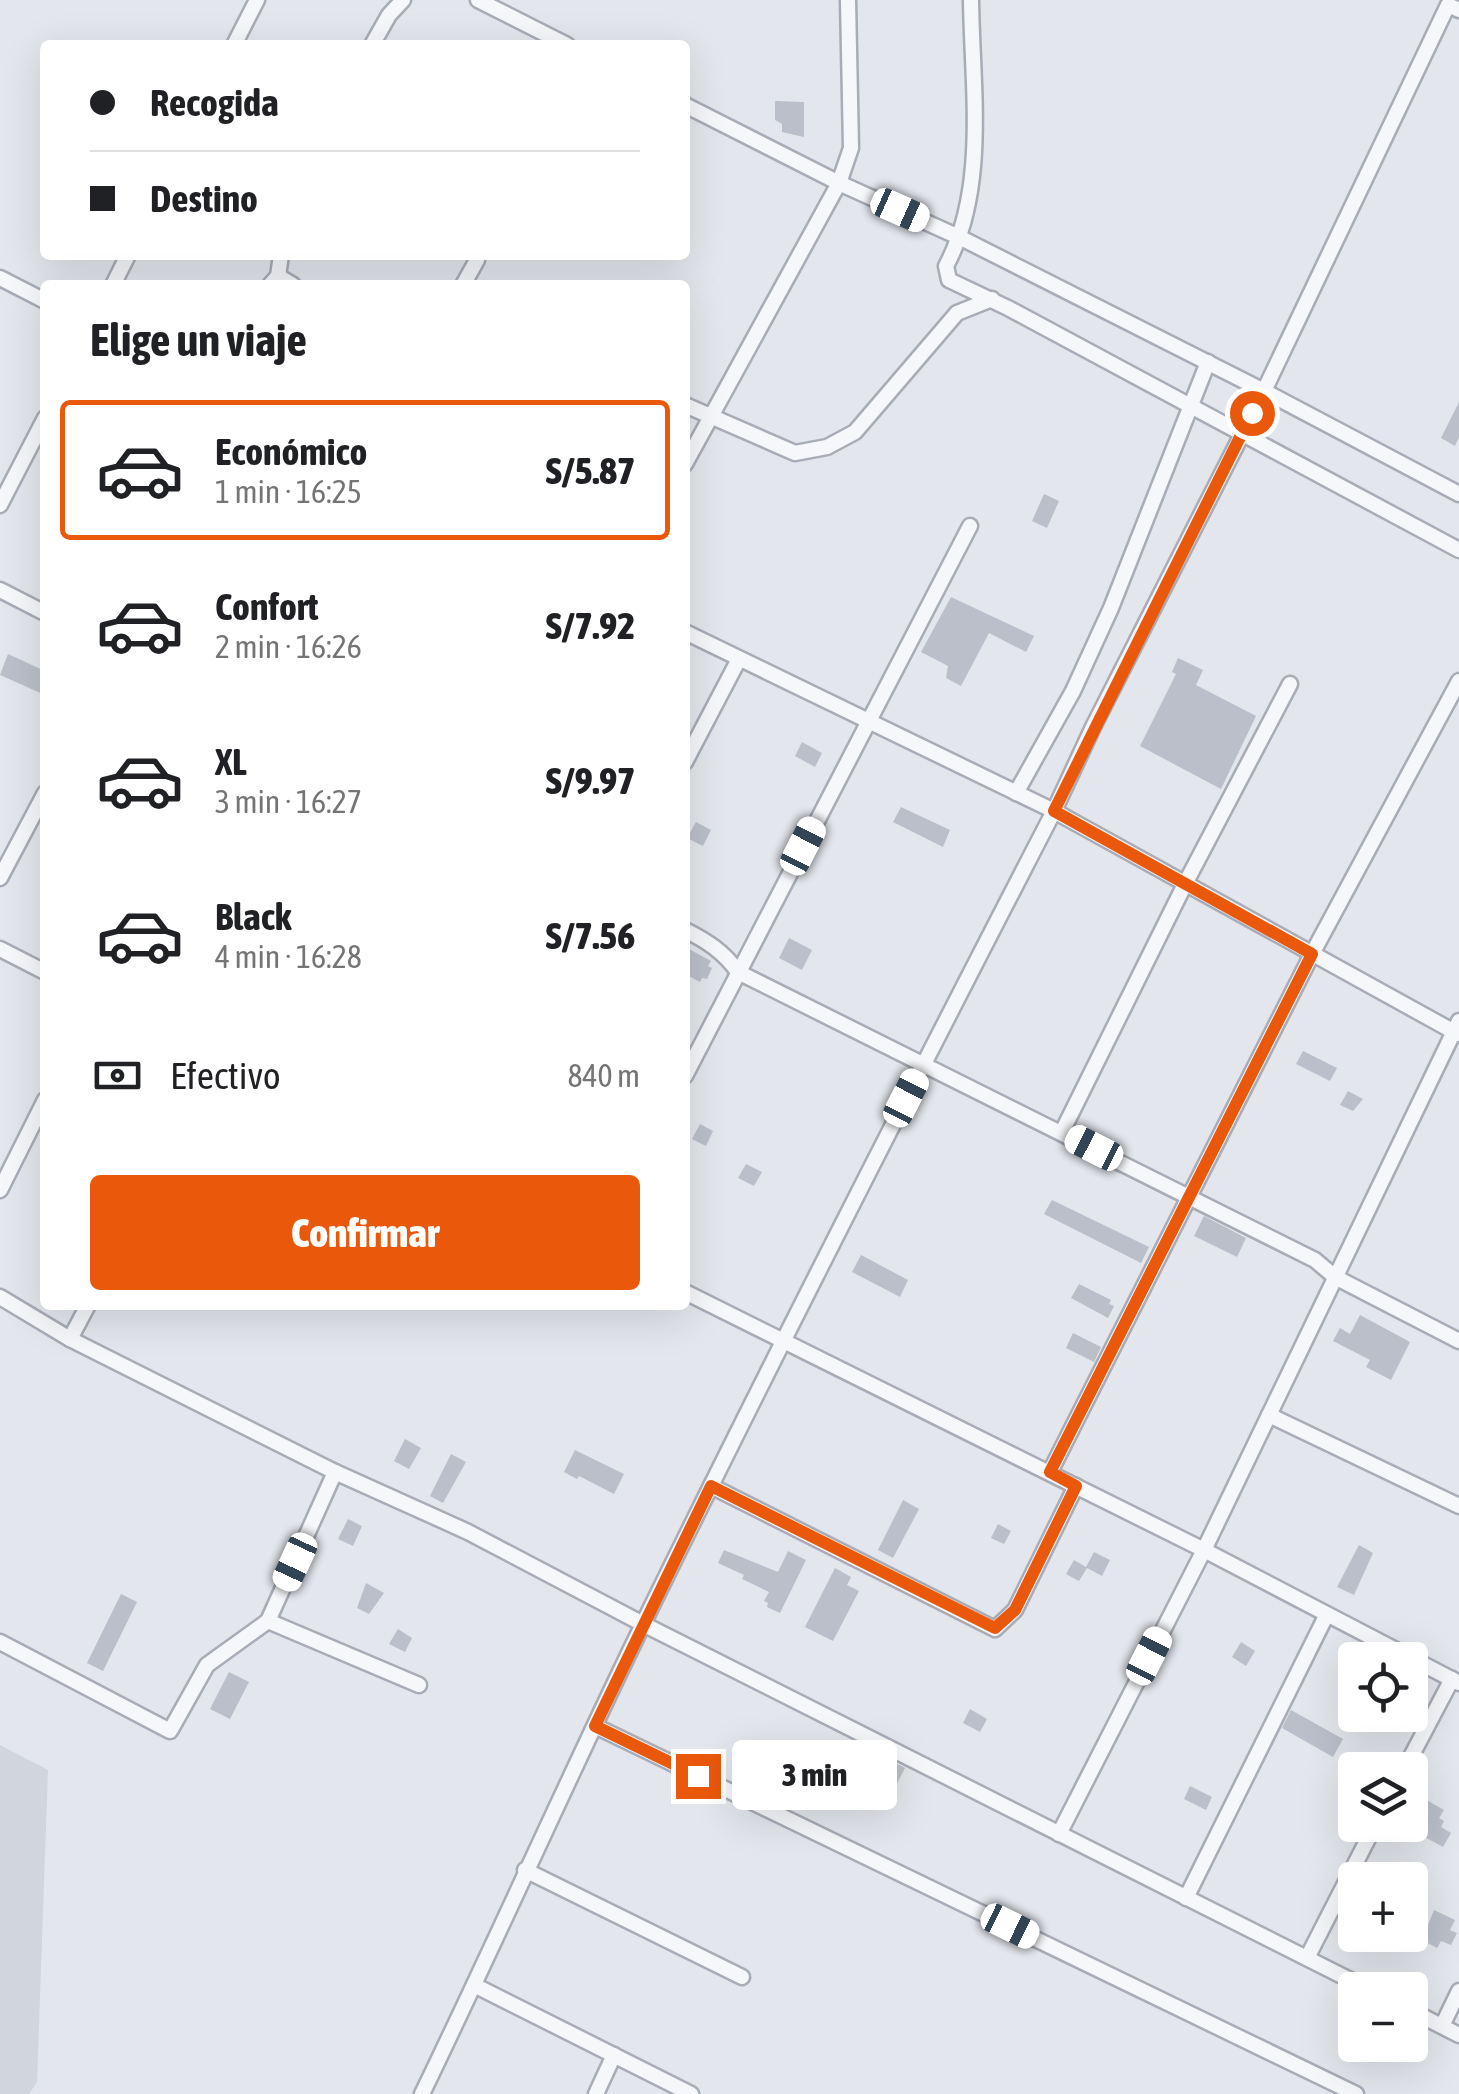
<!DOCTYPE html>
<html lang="es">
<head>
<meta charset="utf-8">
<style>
  :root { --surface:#fff; --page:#f2f2f2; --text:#202124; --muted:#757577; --line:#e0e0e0; --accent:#ea580c }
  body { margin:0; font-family:"Asap Condensed",sans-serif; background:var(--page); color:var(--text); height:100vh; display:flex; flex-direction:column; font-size:38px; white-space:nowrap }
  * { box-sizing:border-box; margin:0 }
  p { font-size:32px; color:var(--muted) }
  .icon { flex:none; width:55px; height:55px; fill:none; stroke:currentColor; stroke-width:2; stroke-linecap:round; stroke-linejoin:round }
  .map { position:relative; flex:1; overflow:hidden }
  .details { position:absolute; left:40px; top:280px; width:650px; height:1030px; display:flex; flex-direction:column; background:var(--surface); border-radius:10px; box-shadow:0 10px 40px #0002 }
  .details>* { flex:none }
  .top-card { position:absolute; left:40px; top:40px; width:650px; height:220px; border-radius:10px; box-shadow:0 10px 40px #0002; display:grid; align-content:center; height:220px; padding:0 50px; background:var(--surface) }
  .controls { position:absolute; left:1338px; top:1642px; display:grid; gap:20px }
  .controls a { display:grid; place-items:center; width:90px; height:90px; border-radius:10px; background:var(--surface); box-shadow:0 10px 40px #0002; font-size:50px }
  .end { position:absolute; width:45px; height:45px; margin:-22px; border:12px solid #ea580c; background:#fff; box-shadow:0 0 0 5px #fff }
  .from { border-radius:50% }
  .bubble { position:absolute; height:70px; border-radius:10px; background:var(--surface); box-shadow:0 10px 40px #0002; font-size:32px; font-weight:800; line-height:70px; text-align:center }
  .car { position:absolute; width:30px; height:60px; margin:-30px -15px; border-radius:12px; box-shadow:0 0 8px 2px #0007; background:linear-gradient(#fff 24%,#345 0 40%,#fff 0 76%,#345 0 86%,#fff 0) }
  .top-card b { display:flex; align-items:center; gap:35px; height:95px; font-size:38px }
  .top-card b+b { border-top:2px solid var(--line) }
  .top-card i { width:25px; height:25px; background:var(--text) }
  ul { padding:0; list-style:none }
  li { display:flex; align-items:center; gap:30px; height:140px; margin:0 20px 15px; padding:0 30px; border:5px solid transparent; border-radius:10px }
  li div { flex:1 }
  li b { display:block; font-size:38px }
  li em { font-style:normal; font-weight:800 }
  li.on { border-color:var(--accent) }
  li>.icon { width:90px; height:90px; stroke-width:1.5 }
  h2 { padding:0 50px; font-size:45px; line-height:120px }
  .pay { display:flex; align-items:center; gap:25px; height:110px; padding:0 50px; font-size:38px }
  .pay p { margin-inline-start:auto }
  .cta { display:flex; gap:20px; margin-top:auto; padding:20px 50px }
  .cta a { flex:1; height:115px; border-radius:10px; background:var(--accent); color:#fff; font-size:40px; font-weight:800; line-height:115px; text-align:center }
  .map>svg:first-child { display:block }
  .built { fill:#d1d5de }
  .building { fill:#babfc9 }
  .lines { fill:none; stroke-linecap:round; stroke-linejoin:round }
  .minor-casing { stroke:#a8acb6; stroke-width:19 }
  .minor { stroke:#f6f7fa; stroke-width:14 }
  .route { stroke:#ea580c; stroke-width:12 }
</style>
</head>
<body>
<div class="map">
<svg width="1459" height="2094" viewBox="0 0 1459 2094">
  <rect width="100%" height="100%" fill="#e3e6ec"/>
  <polygon class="built" points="0,1745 48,1770 37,2082 29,2094 0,2094"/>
  <g class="building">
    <polygon points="775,101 804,102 804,137 782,132 782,124 775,120"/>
    <polygon points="1459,402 1459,437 1455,446 1441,438"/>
    <polygon points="1044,494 1059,501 1047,528 1032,521"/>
    <polygon points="951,597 1034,636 1026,652 989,633 961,686 946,678 948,666 921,652"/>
    <polygon points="8,654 45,671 45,695 0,675"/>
    <polygon points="1178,658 1203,670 1196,685 1256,716 1221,789 1140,746 1176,674 1172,672"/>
    <polygon points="802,742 822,753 815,767 795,756"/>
    <polygon points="901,807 950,830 943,847 893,822"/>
    <polygon points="696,822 711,830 703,846 687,838"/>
    <polygon points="789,938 812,950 802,970 779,958"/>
    <polygon points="689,949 711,961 708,966 712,968 707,979 702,978 700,982 685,974 685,957"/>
    <polygon points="1303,1051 1337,1068 1330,1081 1296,1064"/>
    <polygon points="1348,1091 1363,1099 1353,1111 1340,1105"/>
    <polygon points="700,1124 713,1131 706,1146 692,1139"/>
    <polygon points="746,1164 762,1172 754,1186 738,1178"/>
    <polygon points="1052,1200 1149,1247 1141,1263 1044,1214"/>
    <polygon points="1204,1216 1246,1238 1237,1257 1194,1236"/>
    <polygon points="861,1255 908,1280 900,1297 852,1272"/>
    <polygon points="1079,1284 1111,1300 1109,1304 1114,1306 1108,1318 1071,1298"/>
    <polygon points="1360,1315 1410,1342 1391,1380 1366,1367 1370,1360 1333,1341 1340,1328 1350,1334"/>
    <polygon points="1073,1333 1101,1347 1094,1362 1066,1348"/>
    <polygon points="405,1439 421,1448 409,1469 394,1461"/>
    <polygon points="575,1450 624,1474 614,1494 579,1476 577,1479 564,1472"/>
    <polygon points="451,1454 466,1462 443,1503 430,1496"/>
    <polygon points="903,1500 919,1509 893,1558 878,1550"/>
    <polygon points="348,1519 362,1526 353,1546 338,1539"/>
    <polygon points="998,1524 1011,1531 1004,1544 991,1538"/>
    <polygon points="1359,1545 1373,1553 1354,1595 1337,1587"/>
    <polygon points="724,1550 778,1572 788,1551 806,1560 780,1613 767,1607 768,1603 764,1601 769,1592 742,1579 744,1575 718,1563"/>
    <polygon points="1094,1552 1110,1560 1102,1576 1087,1568 1079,1581 1066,1574 1074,1560 1086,1567"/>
    <polygon points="835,1568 851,1577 847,1585 859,1591 833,1641 805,1627"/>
    <polygon points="366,1583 384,1593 369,1614 357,1608"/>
    <polygon points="121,1594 137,1602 103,1671 87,1663"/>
    <polygon points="398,1629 412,1638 405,1652 389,1644"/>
    <polygon points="1241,1642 1255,1651 1246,1666 1232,1657"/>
    <polygon points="229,1672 249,1682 230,1719 210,1709"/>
    <polygon points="970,1709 987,1719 980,1732 963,1723"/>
    <polygon points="1291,1710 1343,1739 1333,1757 1282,1728"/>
    <polygon points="889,1760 905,1768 888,1801 872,1793"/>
    <polygon points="1190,1786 1212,1797 1206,1810 1184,1799"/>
    <polygon points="1421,1797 1444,1810 1439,1818 1444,1821 1441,1827 1451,1833 1443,1847 1410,1829 1410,1816"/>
    <polygon points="1434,1910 1455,1920 1450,1930 1457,1933 1451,1945 1441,1941 1437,1948 1422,1940"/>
  </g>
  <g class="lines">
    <g class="minor-casing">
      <g id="minor">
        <polyline points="478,0 567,45"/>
        <path d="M971,0C972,87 988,188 946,266L949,280L1008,308L1459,550"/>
        <polyline points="234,45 257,0"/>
        <polyline points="372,45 389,15 403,0"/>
        <polyline points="685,105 839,183 961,238 1264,391 1459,494"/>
        <polyline points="278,276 281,255"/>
        <polyline points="0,278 45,301"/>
        <polyline points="113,285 128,255"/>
        <polyline points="270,285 278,276 293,285"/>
        <polyline points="463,285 477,260"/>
        <polyline points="685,405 795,453 827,447 855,432 957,313 992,299"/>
        <polyline points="685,464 839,183 851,148 848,0"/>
        <polyline points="0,505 45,418"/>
        <polyline points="0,590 45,613"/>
        <polyline points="685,632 1054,811 1458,1034"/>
        <polyline points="685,762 739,659"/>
        <polyline points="1016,793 1073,691 1111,608 1208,362"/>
        <polyline points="0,878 45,793"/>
        <path d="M685,930C707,941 724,952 738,972L1315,1260L1335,1277L1459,1341"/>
        <polyline points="0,949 45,972"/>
        <polyline points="685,1076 970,526"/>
        <polyline points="1062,1132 1185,884 1290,684"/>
        <polyline points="0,1190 45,1100"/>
        <polyline points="685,1292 1204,1550 1459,1683"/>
        <polyline points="0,1297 70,1339 335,1472 468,1532 643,1624 1370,1990"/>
        <polyline points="70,1339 88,1305"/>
        <polyline points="1269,1415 1459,1506"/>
        <polyline points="1050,1472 1312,954 1459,681"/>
        <polyline points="711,1486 995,1629 1015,1610 1076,1486"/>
        <polyline points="268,1621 419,1685"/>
        <polyline points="0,1642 170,1731 207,1665 268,1621 335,1472"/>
        <polyline points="595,1726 1356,2094"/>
        <polyline points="1404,1770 1452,1679"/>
        <polyline points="1059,1834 1204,1550 1459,1021"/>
        <polyline points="525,1870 742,1977"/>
        <polyline points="1186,1898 1326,1616"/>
        <polyline points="1307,1958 1375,1825"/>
        <polyline points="474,1985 691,2094"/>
        <polyline points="1410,2010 1459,2035"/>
        <polyline points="1442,2026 1459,1991"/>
        <path d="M422,2094C498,1937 568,1778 644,1622C777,1349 915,1080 1054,811L1093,727L1264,391L1448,5L1459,10"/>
        <polyline points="596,2094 614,2055"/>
      </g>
    </g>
    <use href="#minor" class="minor"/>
  </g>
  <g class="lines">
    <polyline class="route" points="698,1776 595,1726 711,1486 995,1628 1015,1610 1076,1486 1050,1472 1312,954 1054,811 1252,413"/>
  </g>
</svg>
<div class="controls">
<a><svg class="icon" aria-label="locate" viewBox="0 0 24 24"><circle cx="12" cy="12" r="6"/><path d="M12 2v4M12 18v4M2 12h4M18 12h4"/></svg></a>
<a><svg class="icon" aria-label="layers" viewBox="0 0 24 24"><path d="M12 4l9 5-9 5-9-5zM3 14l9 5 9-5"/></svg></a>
<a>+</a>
<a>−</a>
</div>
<i class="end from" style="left:1252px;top:413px"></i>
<i class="end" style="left:698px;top:1776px"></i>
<div class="bubble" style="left:732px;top:1740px;width:165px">3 min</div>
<i class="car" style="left:900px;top:210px;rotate:114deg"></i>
<i class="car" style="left:803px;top:846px;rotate:27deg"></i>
<i class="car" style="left:906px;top:1098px;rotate:27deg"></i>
<i class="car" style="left:1094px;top:1148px;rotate:297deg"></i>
<i class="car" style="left:295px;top:1562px;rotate:205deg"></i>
<i class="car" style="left:1149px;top:1656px;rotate:27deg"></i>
<i class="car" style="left:1010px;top:1926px;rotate:116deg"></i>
<div class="top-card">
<b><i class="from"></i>Recogida</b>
<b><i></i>Destino</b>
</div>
<section class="details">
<h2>Elige un viaje</h2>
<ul>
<li class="on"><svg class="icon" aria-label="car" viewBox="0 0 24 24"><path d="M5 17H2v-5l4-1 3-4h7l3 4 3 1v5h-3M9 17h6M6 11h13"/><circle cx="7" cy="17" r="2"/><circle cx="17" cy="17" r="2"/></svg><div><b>Económico</b><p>1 min · 16:25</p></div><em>S/5.87</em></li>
<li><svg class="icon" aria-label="car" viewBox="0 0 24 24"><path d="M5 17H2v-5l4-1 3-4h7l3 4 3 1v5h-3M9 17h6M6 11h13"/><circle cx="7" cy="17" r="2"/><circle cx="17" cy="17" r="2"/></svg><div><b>Confort</b><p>2 min · 16:26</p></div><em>S/7.92</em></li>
<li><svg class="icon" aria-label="car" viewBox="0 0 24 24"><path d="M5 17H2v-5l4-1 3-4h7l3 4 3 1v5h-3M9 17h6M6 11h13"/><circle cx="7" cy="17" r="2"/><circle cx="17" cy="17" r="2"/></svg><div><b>XL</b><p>3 min · 16:27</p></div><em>S/9.97</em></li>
<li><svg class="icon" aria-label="car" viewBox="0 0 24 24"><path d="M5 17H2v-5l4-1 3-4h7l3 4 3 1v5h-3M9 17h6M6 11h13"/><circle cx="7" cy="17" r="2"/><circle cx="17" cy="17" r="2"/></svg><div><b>Black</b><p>4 min · 16:28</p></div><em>S/7.56</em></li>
</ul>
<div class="pay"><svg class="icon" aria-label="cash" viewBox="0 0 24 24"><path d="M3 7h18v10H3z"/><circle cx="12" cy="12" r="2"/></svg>Efectivo<p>840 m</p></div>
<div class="cta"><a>Confirmar</a></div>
</section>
</div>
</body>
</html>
